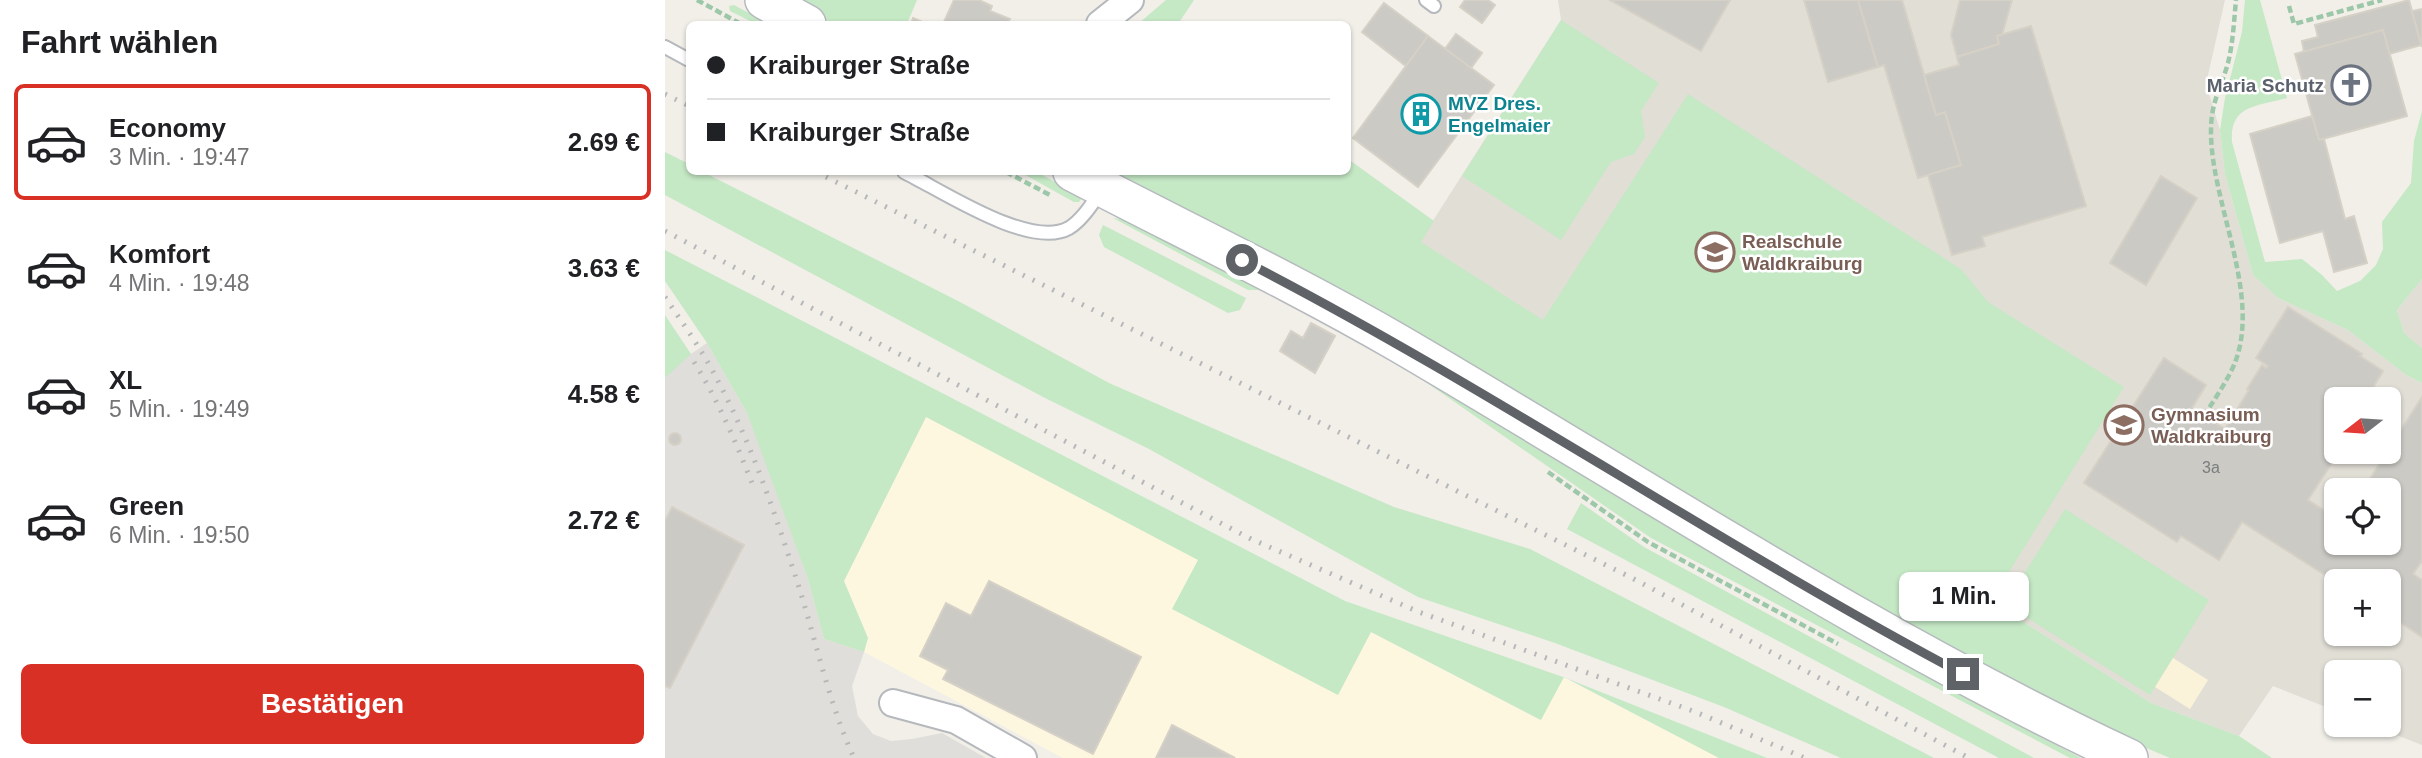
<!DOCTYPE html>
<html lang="de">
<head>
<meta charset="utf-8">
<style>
  :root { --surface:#fff; --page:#f6f6f6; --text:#202124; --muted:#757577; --line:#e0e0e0; --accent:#d93025 }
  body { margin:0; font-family:Helvetica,sans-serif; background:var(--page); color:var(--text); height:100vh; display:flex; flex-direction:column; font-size:26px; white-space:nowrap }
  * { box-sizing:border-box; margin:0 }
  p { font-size:23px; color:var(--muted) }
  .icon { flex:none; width:38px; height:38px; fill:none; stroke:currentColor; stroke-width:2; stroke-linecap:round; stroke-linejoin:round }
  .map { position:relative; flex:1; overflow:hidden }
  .drawer { display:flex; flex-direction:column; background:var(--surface); width:665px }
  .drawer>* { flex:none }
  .top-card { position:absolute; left:21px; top:21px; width:665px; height:154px; border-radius:10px; box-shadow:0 2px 5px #0004; display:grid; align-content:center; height:154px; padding:0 21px; background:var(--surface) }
  .needle { width:46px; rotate:253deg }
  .controls { position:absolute; left:1659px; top:387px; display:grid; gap:14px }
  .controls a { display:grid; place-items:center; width:77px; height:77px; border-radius:10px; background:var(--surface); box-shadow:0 2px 5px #0004; font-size:35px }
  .end { position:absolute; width:32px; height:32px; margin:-16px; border:9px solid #5f6368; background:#fff; box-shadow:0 0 0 4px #fff }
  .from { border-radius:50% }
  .bubble { position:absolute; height:49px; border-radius:10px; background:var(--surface); box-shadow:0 2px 5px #0004; font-size:23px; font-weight:700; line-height:49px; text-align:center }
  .top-card b { display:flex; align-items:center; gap:24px; height:66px; font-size:26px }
  .top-card b+b { border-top:2px solid var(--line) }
  .top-card i { width:18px; height:18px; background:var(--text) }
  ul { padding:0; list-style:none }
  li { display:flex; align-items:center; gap:21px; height:116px; margin:0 14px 10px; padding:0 7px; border:4px solid transparent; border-radius:10px }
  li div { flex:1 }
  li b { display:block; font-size:26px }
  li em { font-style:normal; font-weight:700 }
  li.selected { border-color:var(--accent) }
  li>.icon { width:63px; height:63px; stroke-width:1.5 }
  h2 { padding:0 21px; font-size:32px; line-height:84px }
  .cta { display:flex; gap:14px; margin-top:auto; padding:14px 21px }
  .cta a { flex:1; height:80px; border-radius:10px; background:var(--accent); color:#fff; font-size:28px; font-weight:700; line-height:80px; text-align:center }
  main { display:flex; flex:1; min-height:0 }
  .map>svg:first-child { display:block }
  .commercial { fill:#fef7e0 }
  .industrial { fill:#e0deda }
  .education { fill:#e1ded6; fill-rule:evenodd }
  .green { fill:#c5e8c5 }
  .sand { fill:#fbf3d9 }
  .building { fill:#cccac5; stroke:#d6d1c6; stroke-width:2 }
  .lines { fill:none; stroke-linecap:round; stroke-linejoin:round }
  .lane-casing { stroke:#b5b8bc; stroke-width:16 }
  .street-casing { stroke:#b5b8bc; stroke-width:30 }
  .secondary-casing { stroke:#b6babf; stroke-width:40 }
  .path { stroke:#9cc7a9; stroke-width:4.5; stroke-dasharray:7 3.5; stroke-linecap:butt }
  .lane { stroke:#fff; stroke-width:12 }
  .street { stroke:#fff; stroke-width:26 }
  .secondary { stroke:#fff; stroke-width:37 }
  .rail { stroke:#b6b7b8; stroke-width:5; stroke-dasharray:2 9; stroke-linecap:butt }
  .route { stroke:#5f6368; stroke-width:9 }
  .labels { text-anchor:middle; stroke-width:5; stroke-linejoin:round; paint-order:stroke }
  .number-label { font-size:16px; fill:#7a7d7f }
  .worship-label { font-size:19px; font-weight:bold; fill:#5b616d; stroke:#fff; text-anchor:end }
  .culture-label { font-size:19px; font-weight:bold; fill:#0d838f; stroke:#fff; text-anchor:start }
  .education-label { font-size:19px; font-weight:bold; fill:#785e54; stroke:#fff; text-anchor:start }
</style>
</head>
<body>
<main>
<section class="drawer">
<h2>Fahrt wählen</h2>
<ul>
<li class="selected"><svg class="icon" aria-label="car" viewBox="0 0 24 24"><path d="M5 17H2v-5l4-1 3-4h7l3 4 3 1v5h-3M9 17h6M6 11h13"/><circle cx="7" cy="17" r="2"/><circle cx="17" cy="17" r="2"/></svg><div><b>Economy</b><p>3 Min. · 19:47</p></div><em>2.69 €</em></li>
<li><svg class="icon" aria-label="car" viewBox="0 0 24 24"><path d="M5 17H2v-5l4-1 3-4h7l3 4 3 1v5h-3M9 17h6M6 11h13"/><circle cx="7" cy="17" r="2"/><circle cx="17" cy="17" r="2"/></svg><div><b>Komfort</b><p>4 Min. · 19:48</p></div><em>3.63 €</em></li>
<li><svg class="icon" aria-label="car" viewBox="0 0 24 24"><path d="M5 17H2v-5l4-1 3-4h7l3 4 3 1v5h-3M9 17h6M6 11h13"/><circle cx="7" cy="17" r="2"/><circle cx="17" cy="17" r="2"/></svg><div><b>XL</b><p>5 Min. · 19:49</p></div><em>4.58 €</em></li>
<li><svg class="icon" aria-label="car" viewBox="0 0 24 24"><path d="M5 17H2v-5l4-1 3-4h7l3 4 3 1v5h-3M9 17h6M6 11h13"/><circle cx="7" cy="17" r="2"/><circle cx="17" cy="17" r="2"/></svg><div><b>Green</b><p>6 Min. · 19:50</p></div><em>2.72 €</em></li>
</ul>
<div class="cta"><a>Bestätigen</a></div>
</section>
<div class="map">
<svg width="1757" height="758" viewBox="0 0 1757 758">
  <rect width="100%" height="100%" fill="#f1efe8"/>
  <polygon class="commercial" points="261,417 534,560 508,608 673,695 706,632 875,720 898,677 1054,758 398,758 199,652 203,638 178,581"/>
  <polygon class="industrial" points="42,343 82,413 101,459 143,579 159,639 199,652 187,686 193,716 208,734 226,741 247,739 277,733 321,758 0,758 0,378 17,360"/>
  <g class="education">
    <path d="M893,0H1560L1541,84L1555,130L1560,174L1588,275L1613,298L1683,330L1741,375L1757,383V745L1706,725L1724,724V672H1671V711L1608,686L1574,736L1486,703L1326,601L1152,495L741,263L896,20ZM1671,399H1724V452H1671ZM1671,490H1724V542H1671ZM1671,581H1724V634H1671Z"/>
    <polygon points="1757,279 1757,348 1739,333 1732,310"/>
  </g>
  <g class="green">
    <polygon points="127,0 252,0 242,24 169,24"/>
    <polygon points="501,0 529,0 513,24 473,24"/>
    <path d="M1580,0H1595L1622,98C1593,106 1564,105 1567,142L1600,262L1637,259L1657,275L1672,291L1695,281L1711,265L1718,249L1717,222L1746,183L1749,141L1757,111V279L1732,310L1739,333L1757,348V383L1741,375L1683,330L1613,298L1588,275L1560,174L1555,130L1560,98L1577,32Z"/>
    <polygon points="69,5 104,24 91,24 65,11 64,6"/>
    <polygon points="896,20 994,83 976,111 980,137 969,154 946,162 896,240 797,176"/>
    <polygon points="1023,94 1296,269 1323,302 1459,387 1326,601 1486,703 1574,736 1607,758 1505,758 1417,721 444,172 682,172 683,159 769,221 756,242 878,320"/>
    <polygon points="0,152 24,164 24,172 38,172 295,302 444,383 729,507 865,549 1269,758 1176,758 1059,707 890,643 753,597 484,449 378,397 0,195"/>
    <polygon points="355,172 372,172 414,195 416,199 414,202 409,202"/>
    <polygon points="448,218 470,221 601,290 583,290"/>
    <polygon points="438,225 581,298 575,310 563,313 439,247 434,235"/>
    <polygon points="0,250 680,601 898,677 1102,758 1054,758 899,677 876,720 706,632 673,695 507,609 533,560 261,417 179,581 203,638 199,652 159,639 143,579 82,413 42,343 0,281"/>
    <polygon points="0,315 26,354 0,378"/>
    <path d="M719,353C948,492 1177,635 1416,758H1405L986,538Z"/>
    <polygon points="916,503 979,547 1369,758 1334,758 902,529"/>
    <polygon points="1400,509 1544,600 1485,695 1340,604"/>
  </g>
  <polygon class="sand" points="1508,658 1543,680 1525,709 1490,687"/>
  <g class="building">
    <polygon points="289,0 314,0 327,6 325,11 345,19 342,24 278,24"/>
    <polygon points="800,0 823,0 830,5 817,23 795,7"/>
    <polygon points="945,0 1065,0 1036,51"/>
    <polygon points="1139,0 1193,0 1213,67 1163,82"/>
    <polygon points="1193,0 1237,0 1271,115 1280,112 1296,165 1253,178 1219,65 1213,67"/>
    <polygon points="1295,0 1347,0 1337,35 1332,36 1334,44 1292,57 1286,35"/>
    <polygon points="1744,0 1756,45 1724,54 1718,30 1639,52 1637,41 1653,37 1650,25"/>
    <polygon points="719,3 763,36 741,66 697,32"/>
    <polygon points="1757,9 1757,47 1747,11"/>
    <polygon points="248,18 262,24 246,24"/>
    <polygon points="1366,26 1421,206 1317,237 1320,246 1287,255 1263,175 1296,165 1280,112 1271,115 1259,75 1294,65 1292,57 1334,44 1332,36"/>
    <polygon points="1718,30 1742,116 1654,140 1630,54"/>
    <polygon points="791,34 817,53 806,68 780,49"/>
    <polygon points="763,36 829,85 753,187 688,138"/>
    <polygon points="1647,116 1654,140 1659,139 1680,219 1689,216 1702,263 1669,272 1658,231 1615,243 1585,134"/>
    <polygon points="1496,176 1532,198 1481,285 1445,263"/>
    <polygon points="1623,307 1697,354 1695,356 1718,371 1701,399 1671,399 1671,452 1674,452 1643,500 1671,518 1671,542 1724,542 1724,490 1698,490 1728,442 1724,439 1724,426 1734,433 1757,397 1757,561 1748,574 1757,580 1757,637 1724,615 1724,581 1671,582 1577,522 1554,560 1516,536 1512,542 1419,483 1499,358 1541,385 1527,408 1560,429 1584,390 1582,389 1597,365 1601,368 1603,366 1591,358"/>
    <polygon points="646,323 670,336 650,373 615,351 626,331 638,338"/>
    <circle cx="10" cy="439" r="6"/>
    <polygon points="7,507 79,545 5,688 0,686 0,521"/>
    <polygon points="324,581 476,657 428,754 278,679 283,670 255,656 281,603 306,616"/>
    <polygon points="507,725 570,758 491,758"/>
  </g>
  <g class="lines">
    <g class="lane-casing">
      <g id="lane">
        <polyline points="761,0 769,6"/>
        <polyline points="0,47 24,60"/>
        <path d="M239,172C276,190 365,250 404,228C417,220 427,204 436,191"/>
      </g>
    </g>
    <g class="street-casing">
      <g id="street">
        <polyline points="435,24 465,0"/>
        <polyline points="228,703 291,720 358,758"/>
      </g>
    </g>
    <g class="secondary-casing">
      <g id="secondary">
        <polyline points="99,0 142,24"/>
        <path d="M407,172C516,229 628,282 735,344C976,485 1210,639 1464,758"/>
      </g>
    </g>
    <g class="path">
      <polyline points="32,0 76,24"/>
      <polyline points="1624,6 1629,24 1717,0"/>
      <polyline points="341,172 385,195"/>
      <path d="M1539,416C1549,400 1561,383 1569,365C1598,296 1545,202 1546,130C1546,102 1556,88 1563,63C1568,43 1569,21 1571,0"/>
      <polyline points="883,472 983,542 1173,644"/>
    </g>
    <use href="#lane" class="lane"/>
    <use href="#street" class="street"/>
    <use href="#secondary" class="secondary"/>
    <g class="rail">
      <polyline points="0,94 24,106"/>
      <polyline points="151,172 967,578 1304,758"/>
      <polyline points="0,231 586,539 754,612 1028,711 1140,758"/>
      <path d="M0,297C19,325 39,353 54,383C87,445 110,514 132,581C151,640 163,701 189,758"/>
      <path d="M29,362C54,402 72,445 89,488"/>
    </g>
  </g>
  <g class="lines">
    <path class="route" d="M577,260C824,387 1053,544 1298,674"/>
  </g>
  <defs>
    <g id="church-ring" transform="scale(2.0125)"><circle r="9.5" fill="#fff" stroke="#6b7280" stroke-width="1.5"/><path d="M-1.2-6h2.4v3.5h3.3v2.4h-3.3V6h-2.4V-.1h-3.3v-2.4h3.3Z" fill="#6b7280"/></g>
    <g id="building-ring" transform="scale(2.0125)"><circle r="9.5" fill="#fff" stroke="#0f9aa8" stroke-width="1.5"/><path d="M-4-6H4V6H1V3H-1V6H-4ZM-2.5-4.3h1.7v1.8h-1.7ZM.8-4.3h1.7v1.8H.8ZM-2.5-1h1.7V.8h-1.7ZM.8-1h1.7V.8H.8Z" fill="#0f9aa8"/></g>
    <g id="school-ring" transform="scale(2.0125)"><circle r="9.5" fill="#fff" stroke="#8d6e63" stroke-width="1.5"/><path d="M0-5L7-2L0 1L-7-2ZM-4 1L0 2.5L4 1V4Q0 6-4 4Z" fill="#8d6e63"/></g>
  </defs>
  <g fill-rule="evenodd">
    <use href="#church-ring" x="1686" y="85"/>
    <use href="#building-ring" x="756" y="114"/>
    <use href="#school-ring" x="1050" y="252"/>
    <use href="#school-ring" x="1459" y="425"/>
  </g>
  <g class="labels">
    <g class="number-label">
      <text x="1546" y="473">3a</text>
    </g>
    <g class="worship-label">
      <text x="1659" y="92">Maria Schutz</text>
    </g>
    <g class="culture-label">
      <text x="783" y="110">MVZ Dres.<tspan x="783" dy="22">Engelmaier</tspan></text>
    </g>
    <g class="education-label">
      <text x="1077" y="248">Realschule<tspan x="1077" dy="22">Waldkraiburg</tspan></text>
      <text x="1486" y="421">Gymnasium<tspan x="1486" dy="22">Waldkraiburg</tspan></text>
    </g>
  </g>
</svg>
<div class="controls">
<a><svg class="needle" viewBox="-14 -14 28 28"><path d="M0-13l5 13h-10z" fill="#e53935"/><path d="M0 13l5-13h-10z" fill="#757577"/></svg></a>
<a><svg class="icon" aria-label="locate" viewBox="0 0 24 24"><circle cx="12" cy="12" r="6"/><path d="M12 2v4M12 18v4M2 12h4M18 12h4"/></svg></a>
<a>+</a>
<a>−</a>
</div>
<i class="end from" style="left:577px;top:260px"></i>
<i class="end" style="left:1298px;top:674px"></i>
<div class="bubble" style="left:1234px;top:572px;width:130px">1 Min.</div>
<div class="top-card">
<b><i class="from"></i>Kraiburger Straße</b>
<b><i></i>Kraiburger Straße</b>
</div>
</div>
</main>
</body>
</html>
